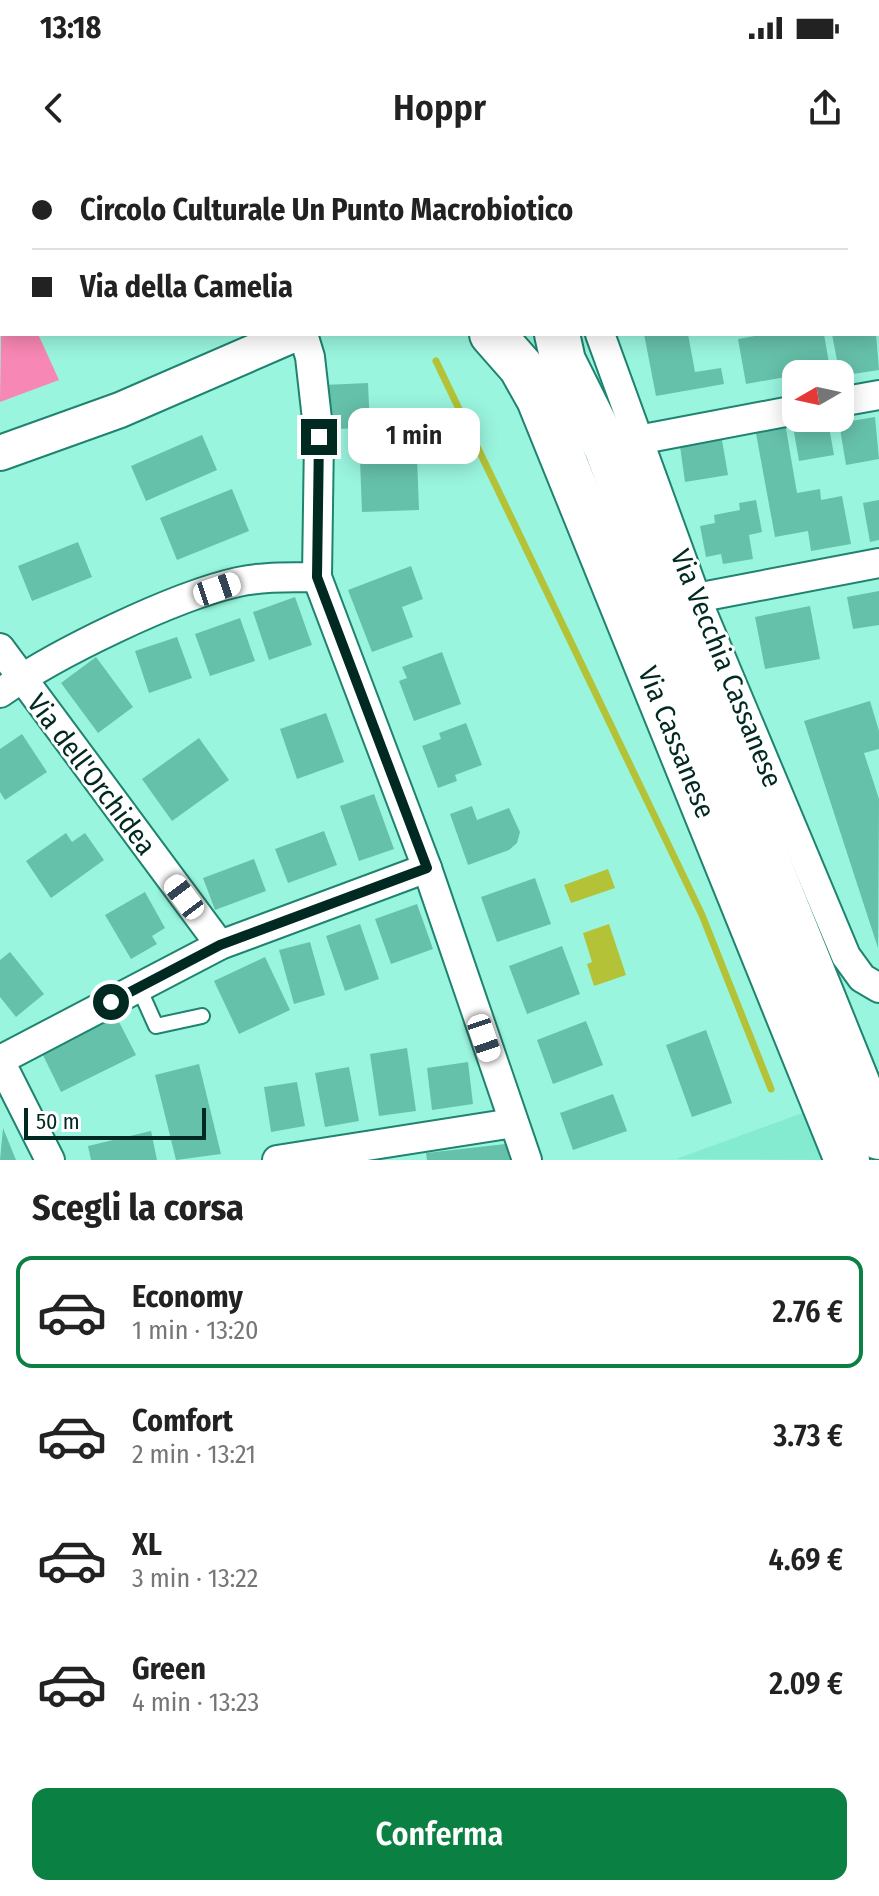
<!DOCTYPE html>
<html lang="it">
<head>
<meta charset="utf-8">
<style>
  :root { --surface:#fff; --page:#f2f2f2; --text:#222; --muted:#767676; --line:#e0e0e0; --accent:#0b8043 }
  body { margin:0; font-family:"Fira Sans Condensed",sans-serif; background:var(--page); color:var(--text); height:100vh; display:flex; flex-direction:column; font-size:30px; white-space:nowrap }
  * { box-sizing:border-box; margin:0 }
  p { font-size:26px; color:var(--muted) }
  .icon { flex:none; width:44px; height:44px; fill:none; stroke:currentColor; stroke-width:2; stroke-linecap:round; stroke-linejoin:round }
  .map { position:relative; height:1000px; overflow:hidden }
  .drawer { display:flex; flex-direction:column; background:var(--surface); flex:1 }
  .drawer>* { flex:none }
  .hud { position:absolute; left:0px; top:0px; width:880px; height:176px; box-shadow:0 4px 20px #0003; display:grid; align-content:center; height:176px; padding:0 32px; background:var(--surface) }
  .needle { width:52px; rotate:261deg }
  .tools { position:absolute; left:782px; top:200px; display:grid; gap:16px }
  .tools a { display:grid; place-items:center; width:72px; height:72px; border-radius:16px; background:var(--surface); box-shadow:0 4px 20px #0003; font-size:40px }
  .scale { position:absolute; left:24px; bottom:20px; width:182px; box-sizing:border-box; padding-left:8px; border:4px solid #002a21; border-top:0; font-size:22px; line-height:28px; white-space:nowrap; color:#002a21; -webkit-text-stroke:6px #fff; paint-order:stroke }
  .end { position:absolute; width:36px; height:36px; margin:-18px; border:10px solid #002a21; background:#fff; box-shadow:0 0 0 4px #fff }
  .from { border-radius:50% }
  .bubble { position:absolute; height:56px; border-radius:16px; background:var(--surface); box-shadow:0 4px 20px #0003; font-size:26px; font-weight:600; line-height:56px; text-align:center }
  .car { position:absolute; width:24px; height:48px; margin:-24px -12px; border-radius:10px; box-shadow:0 0 6px 2px #0007; background:linear-gradient(#fff 24%,#345 0 40%,#fff 0 76%,#345 0 86%,#fff 0) }
  .hud b { display:flex; align-items:center; gap:28px; height:76px; font-size:30px }
  .hud b+b { border-top:2px solid var(--line) }
  .hud i { width:20px; height:20px; background:var(--text) }
  ul { padding:0; list-style:none }
  li { display:flex; align-items:center; gap:24px; height:112px; margin:0 16px 12px; padding:0 16px; border:4px solid transparent; border-radius:16px }
  li div { flex:1 }
  li b { display:block; font-size:30px }
  li em { font-style:normal; font-weight:600 }
  li.selected { border-color:var(--accent) }
  li>.icon { width:72px; height:72px; stroke-width:1.5 }
  h2 { padding:0 32px; font-size:36px; line-height:96px }
  .cta { display:flex; gap:16px; margin-top:auto; padding:16px 32px }
  .cta a { flex:1; height:92px; border-radius:16px; background:var(--accent); color:#fff; font-size:32px; font-weight:600; line-height:92px; text-align:center }
  .status { display:flex; justify-content:space-between; align-items:center; height:56px; padding:0 40px; background:var(--surface); direction:ltr }
  .status svg { height:22px; fill:currentColor }
  header { display:flex; justify-content:space-between; align-items:center; height:104px; padding:0 32px; background:var(--surface); font-size:36px; font-weight:600 }
  .map>svg:first-child { display:block }
  .built { fill:#84ebd1 }
  .green { fill:#f787b4 }
  .water { fill:#b3c236 }
  .lines { fill:none; stroke-linecap:round; stroke-linejoin:round }
  .stream { stroke:#b3c236; stroke-width:7 }
  .building { fill:#66c1aa }
  .service-casing { stroke:#1f836f; stroke-width:18 }
  .minor-casing { stroke:#1f836f; stroke-width:32 }
  .tertiary-casing { stroke:#1f836f; stroke-width:38 }
  .primary-casing { stroke:#1f836f; stroke-width:48 }
  .service { stroke:#fff; stroke-width:14 }
  .minor { stroke:#fff; stroke-width:28 }
  .tertiary { stroke:#fff; stroke-width:34 }
  .primary { stroke:#fff; stroke-width:44 }
  .route { stroke:#002a21; stroke-width:10 }
  .labels { text-anchor:middle; stroke-width:6; stroke-linejoin:round; paint-order:stroke }
  .street-label { font-size:28px; fill:#002a21; stroke:#fff }
</style>
</head>
<body>
<div class="status"><b>13:18</b><svg viewBox="0 0 49 12"><path d="M0 12V9h3v3zM5 12V6h3v6zM10 12V3h3v9zM15 12V0h3v12zM26 1h20v11H26zM47 4h2v5h-2z"/></svg></div>
<header><svg class="icon" aria-label="back" viewBox="0 0 24 24"><path d="M15 5l-7 7 7 7"/></svg>Hoppr<svg class="icon" aria-label="share" viewBox="0 0 24 24"><path d="M12 15V3M7 8l5-5 5 5M5 13v7h14v-7"/></svg></header>
<div class="map">
<svg width="879" height="1000" viewBox="0 0 879 1000">
  <rect width="100%" height="100%" fill="#9af5de"/>
  <polygon class="built" points="808,951 829,1000 676,999"/>
  <polygon class="green" points="2,112 2,174 38,174 59,220 0,242"/>
  <g class="water">
    <polygon points="608,709 615,728 571,743 564,725"/>
    <polygon points="609,764 626,815 594,826 587,804 592,802 583,773"/>
  </g>
  <g class="lines">
    <g class="stream">
      <polyline points="334,2 336,2"/>
      <polyline points="0,103 2,102"/>
      <polyline points="436,201 702,755 771,929"/>
    </g>
  </g>
  <g class="building">
    <polygon points="644,174 688,174 695,212 721,208 724,224 656,236"/>
    <polygon points="766,174 824,174 830,209 746,224 738,179"/>
    <polygon points="832,174 876,174 879,210 840,216"/>
    <polygon points="368,223 370,267 325,270 323,225"/>
    <polygon points="875,257 879,299 846,305 839,263"/>
    <polygon points="828,261 834,295 799,301 793,266"/>
    <polygon points="785,263 797,333 820,329 821,340 842,336 851,384 811,391 808,371 775,377 755,268"/>
    <polygon points="202,275 217,310 146,341 131,306"/>
    <polygon points="722,280 728,315 685,322 680,286"/>
    <polygon points="417,297 419,350 362,352 360,300"/>
    <polygon points="232,329 249,371 177,400 160,358"/>
    <polygon points="756,340 762,372 749,375 753,399 723,404 721,394 706,397 700,366 715,363 714,355 740,350 739,343"/>
    <polygon points="879,340 879,380 870,382 863,343"/>
    <polygon points="78,382 92,417 32,441 18,406"/>
    <polygon points="411,406 423,439 402,447 413,477 372,492 348,430"/>
    <polygon points="879,431 879,465 853,469 847,437"/>
    <polygon points="295,437 312,485 269,500 253,452"/>
    <polygon points="810,446 820,499 765,509 755,457"/>
    <polygon points="240,458 255,501 210,516 195,474"/>
    <polygon points="177,477 192,518 149,533 135,491"/>
    <polygon points="442,492 461,544 414,561 399,521 407,518 402,507"/>
    <polygon points="96,497 133,547 98,573 61,523"/>
    <polygon points="870,541 879,571 879,589 864,593 879,639 878,788 804,561"/>
    <polygon points="326,553 344,602 297,619 280,569"/>
    <polygon points="466,563 482,605 455,615 457,621 438,628 422,586 441,579 439,573"/>
    <polygon points="22,574 47,612 5,640 0,632 0,589"/>
    <polygon points="199,578 229,620 172,661 142,619"/>
    <polygon points="374,634 394,689 359,701 340,646"/>
    <polygon points="472,646 477,660 509,648 520,672 517,683 509,690 468,705 450,654"/>
    <polygon points="324,671 337,705 288,723 275,689"/>
    <polygon points="66,673 72,682 85,673 104,700 51,738 26,701"/>
    <polygon points="254,699 266,731 215,750 203,718"/>
    <polygon points="535,718 551,764 497,782 481,737"/>
    <polygon points="145,732 165,768 152,776 157,784 131,799 105,755"/>
    <polygon points="417,744 433,789 391,804 375,759"/>
    <polygon points="360,764 379,819 345,831 326,776"/>
    <polygon points="310,782 325,835 294,844 279,790"/>
    <polygon points="562,786 580,834 527,854 509,806"/>
    <polygon points="10,792 44,834 16,857 0,837 0,800"/>
    <polygon points="265,797 290,850 239,874 214,821"/>
    <polygon points="116,856 136,895 61,932 42,893"/>
    <polygon points="586,861 603,905 553,924 537,880"/>
    <polygon points="706,870 732,943 692,957 666,885"/>
    <polygon points="407,888 416,951 379,956 370,894"/>
    <polygon points="468,902 473,944 432,950 427,908"/>
    <polygon points="199,904 221,994 176,1000 155,915"/>
    <polygon points="349,907 359,961 325,967 315,913"/>
    <polygon points="297,922 305,966 271,972 264,927"/>
    <polygon points="613,934 627,971 573,990 560,953"/>
    <polygon points="3,968 16,1000 0,1000"/>
    <polygon points="151,971 157,1000 91,1000 88,986"/>
    <polygon points="515,983 517,1000 427,1000 426,993"/>
  </g>
  <g class="lines">
    <g class="service-casing">
      <polyline id="service" points="139,828 156,866 202,856"/>
    </g>
    <g class="minor-casing">
      <g id="minor">
        <polyline points="27,0 30,0"/>
        <polyline points="878,13 879,12"/>
        <polyline points="303,174 310,197 319,277 317,417 427,708 527,1000"/>
        <polyline points="600,174 696,438 846,796 862,818 879,828"/>
        <polyline points="840,242 879,235"/>
        <polyline points="638,280 796,250"/>
        <polyline points="696,438 879,403"/>
        <polyline points="0,488 220,785"/>
        <path d="M0,533C55,494 172,437 238,422C263,416 292,418 317,417"/>
        <polyline points="0,900 220,785 427,708"/>
        <polyline points="0,901 50,1000"/>
        <polyline points="277,1000 513,963"/>
      </g>
    </g>
    <g class="tertiary-casing">
      <polyline id="tertiary" points="0,293 120,250 295,174"/>
    </g>
    <g class="primary-casing">
      <g id="primary">
        <polyline points="425,0 426,2"/>
        <polyline points="514,0 515,2"/>
        <polyline points="492,174 521,207 539,239 847,1000"/>
        <polyline points="557,174 563,201 607,289 685,496 879,977"/>
      </g>
    </g>
    <use href="#service" class="service"/>
    <use href="#minor" class="minor"/>
    <use href="#tertiary" class="tertiary"/>
    <use href="#primary" class="primary"/>
  </g>
  <g class="lines">
    <polyline class="route" points="111,842 220,785 427,708 317,417 319,277"/>
  </g>
  <g class="labels">
    <g class="street-label">
      <text transform="translate(727 508) rotate(68)" y="10">Via Vecchia Cassanese</text>
      <text transform="translate(677 582) rotate(68)" y="10">Via Cassanese</text>
      <text transform="translate(92 614) rotate(53)" y="10">Via dell'Orchidea</text>
    </g>
  </g>
</svg>
<div class="tools">
<a><svg class="needle" viewBox="-14 -14 28 28"><path d="M0-13l5 13h-10z" fill="#e53935"/><path d="M0 13l5-13h-10z" fill="#767676"/></svg></a>
</div>
<div class="scale">50 m</div>
<i class="end from" style="left:111px;top:842px"></i>
<i class="end" style="left:319px;top:277px"></i>
<div class="bubble" style="left:348px;top:248px;width:132px">1 min</div>
<i class="car" style="left:217px;top:429px;rotate:71deg"></i>
<i class="car" style="left:184px;top:737px;rotate:323deg"></i>
<i class="car" style="left:484px;top:878px;rotate:161deg"></i>
<div class="hud">
<b><i class="from"></i>Circolo Culturale Un Punto Macrobiotico</b>
<b><i></i>Via della Camelia</b>
</div>
</div>
<section class="drawer">
<h2>Scegli la corsa</h2>
<ul>
<li class="selected"><svg class="icon" aria-label="car" viewBox="0 0 24 24"><path d="M5 17H2v-5l4-1 3-4h7l3 4 3 1v5h-3M9 17h6M6 11h13"/><circle cx="7" cy="17" r="2"/><circle cx="17" cy="17" r="2"/></svg><div><b>Economy</b><p>1 min · 13:20</p></div><em>2.76 €</em></li>
<li><svg class="icon" aria-label="car" viewBox="0 0 24 24"><path d="M5 17H2v-5l4-1 3-4h7l3 4 3 1v5h-3M9 17h6M6 11h13"/><circle cx="7" cy="17" r="2"/><circle cx="17" cy="17" r="2"/></svg><div><b>Comfort</b><p>2 min · 13:21</p></div><em>3.73 €</em></li>
<li><svg class="icon" aria-label="car" viewBox="0 0 24 24"><path d="M5 17H2v-5l4-1 3-4h7l3 4 3 1v5h-3M9 17h6M6 11h13"/><circle cx="7" cy="17" r="2"/><circle cx="17" cy="17" r="2"/></svg><div><b>XL</b><p>3 min · 13:22</p></div><em>4.69 €</em></li>
<li><svg class="icon" aria-label="car" viewBox="0 0 24 24"><path d="M5 17H2v-5l4-1 3-4h7l3 4 3 1v5h-3M9 17h6M6 11h13"/><circle cx="7" cy="17" r="2"/><circle cx="17" cy="17" r="2"/></svg><div><b>Green</b><p>4 min · 13:23</p></div><em>2.09 €</em></li>
</ul>
<div class="cta"><a>Conferma</a></div>
</section>
</body>
</html>
